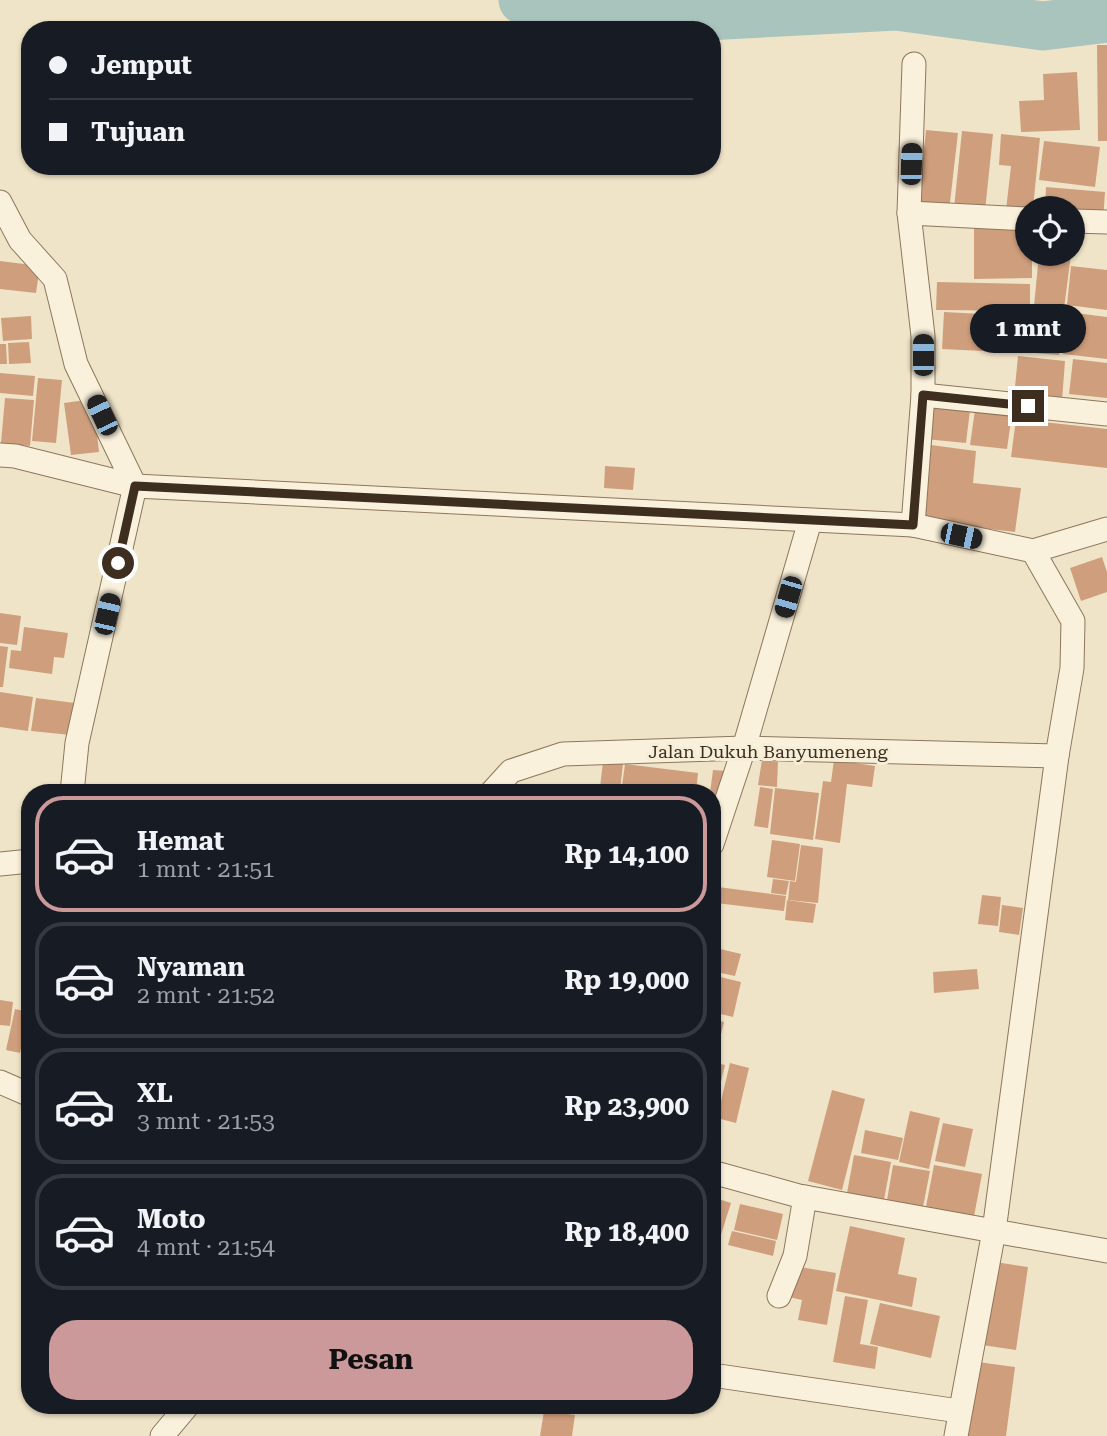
<!DOCTYPE html>
<html lang="id">
<head>
<meta charset="utf-8">
<style>
  :root { --surface:#171b24; --page:#242831; --text:#f1f3f6; --muted:#9ea1a6; --line:#363941; --accent:#cc999b }
  body { margin:0; font-family:"Roboto Serif",serif; background:var(--page); color:var(--text); height:100vh; display:flex; flex-direction:column; font-size:26px; white-space:nowrap }
  * { box-sizing:border-box; margin:0 }
  p { font-size:23px; color:var(--muted) }
  .icon { flex:none; width:38px; height:38px; fill:none; stroke:currentColor; stroke-width:2; stroke-linecap:round; stroke-linejoin:round }
  .map { position:relative; flex:1; overflow:hidden }
  .details { position:absolute; left:21px; top:784px; width:700px; height:630px; display:flex; flex-direction:column; background:var(--surface); border-radius:28px; box-shadow:0 2px 5px #0004 }
  .details>* { flex:none }
  .hud { position:absolute; left:21px; top:21px; width:700px; height:154px; border-radius:28px; box-shadow:0 2px 5px #0004; display:grid; align-content:center; height:154px; padding:0 28px; background:var(--surface) }
  .buttons { position:absolute; left:1015px; top:196px; display:grid; gap:14px }
  .buttons a { display:grid; place-items:center; width:70px; height:70px; border-radius:50%; background:var(--surface); box-shadow:0 2px 5px #0004; font-size:35px }
  .end { position:absolute; width:32px; height:32px; margin:-16px; border:9px solid #3d2e20; background:#fff; box-shadow:0 0 0 4px #fff }
  .from { border-radius:50% }
  .bubble { position:absolute; height:49px; border-radius:24px; background:var(--surface); box-shadow:0 2px 5px #0004; font-size:23px; font-weight:700; line-height:49px; text-align:center }
  .car { position:absolute; width:21px; height:42px; margin:-21px -10px; border-radius:9px; box-shadow:0 0 5px 2px #0007; background:linear-gradient(#222 24%,#8ab4d8 0 40%,#222 0 76%,#8ab4d8 0 86%,#222 0) }
  .hud b { display:flex; align-items:center; gap:24px; height:66px; font-size:26px }
  .hud b+b { border-top:2px solid var(--line) }
  .hud i { width:18px; height:18px; background:var(--text) }
  ul { padding:12px 0 0; list-style:none }
  li { display:flex; align-items:center; gap:21px; height:116px; margin:0 14px 10px; padding:0 14px; border:4px solid var(--line); border-radius:28px }
  li div { flex:1 }
  li b { display:block; font-size:26px }
  li em { font-style:normal; font-weight:700 }
  li.current { border-color:var(--accent) }
  li>.icon { width:63px; height:63px; stroke-width:1.5 }
  .cta { display:flex; gap:14px; margin-top:auto; padding:14px 28px }
  .cta a { flex:1; height:80px; border-radius:28px; background:var(--accent); color:#111; font-size:28px; font-weight:700; line-height:80px; text-align:center }
  .map>svg:first-child { display:block }
  .lines { fill:none; stroke-linecap:round; stroke-linejoin:round }
  .river { stroke:#a9c4bc; stroke-width:49 }
  .building { fill:#cf9f7d }
  .minor-casing { stroke:#8d765c; stroke-width:25 }
  .minor { stroke:#faf1dc; stroke-width:23 }
  .route { stroke:#3d2e20; stroke-width:9 }
  .labels { text-anchor:middle; stroke-width:6; stroke-linejoin:round; paint-order:stroke }
  .street-label { font-size:18px; fill:#3d2e20; stroke:#f7eed8 }
</style>
</head>
<body>
<div class="map">
<svg width="1107" height="1436" viewBox="0 0 1107 1436">
  <rect width="100%" height="100%" fill="#f0e4c8"/>
  <g class="lines">
    <polyline class="river" points="523,0 592,22 896,6 1043,26 1107,18"/>
  </g>
  <g class="building">
    <polygon points="1097,45 1107,45 1107,141 1098,141"/>
    <polygon points="1077,72 1080,130 1021,132 1019,101 1044,100 1043,74"/>
    <polygon points="926,130 958,133 949,211 918,207"/>
    <polygon points="962,131 993,134 985,211 954,208"/>
    <polygon points="1001,134 1040,138 1033,208 1006,210 1011,166 999,165"/>
    <polygon points="1044,141 1100,147 1095,187 1039,180"/>
    <polygon points="1046,187 1105,192 1103,220 1073,218 1073,208 1045,208"/>
    <polygon points="974,228 1027,228 1027,254 1032,254 1032,278 974,279"/>
    <polygon points="1039,254 1071,254 1064,309 1034,306"/>
    <polygon points="0,261 40,266 36,293 0,289"/>
    <polygon points="1071,266 1107,270 1107,310 1067,305"/>
    <polygon points="937,282 1030,284 1030,311 936,310"/>
    <polygon points="944,312 1024,316 1022,353 942,349"/>
    <polygon points="1037,312 1061,314 1059,355 1035,353"/>
    <polygon points="1068,312 1107,317 1107,359 1063,354"/>
    <polygon points="31,316 32,339 3,341 1,318"/>
    <polygon points="29,342 31,363 9,364 8,343"/>
    <polygon points="0,344 6,344 7,364 0,364"/>
    <polygon points="1018,356 1065,361 1062,401 1014,397"/>
    <polygon points="1073,359 1107,363 1107,398 1069,394"/>
    <polygon points="0,373 35,376 33,396 0,393"/>
    <polygon points="38,378 62,380 56,443 32,441"/>
    <polygon points="5,398 34,400 30,446 1,443"/>
    <polygon points="93,399 99,452 71,455 64,403"/>
    <polygon points="929,406 970,410 966,443 925,439"/>
    <polygon points="975,410 1012,414 1007,449 970,445"/>
    <polygon points="1016,419 1107,429 1107,468 1011,457"/>
    <polygon points="931,445 976,451 973,483 1021,488 1015,532 922,521"/>
    <polygon points="605,466 635,468 633,490 604,488"/>
    <polygon points="1102,557 1107,572 1107,592 1081,601 1070,568"/>
    <polygon points="0,613 21,616 17,645 0,643"/>
    <polygon points="24,627 68,633 64,658 54,657 52,674 9,668 11,650 21,651"/>
    <polygon points="0,646 8,647 3,687 0,687"/>
    <polygon points="0,692 33,697 28,731 0,727"/>
    <polygon points="36,698 75,703 71,735 31,731"/>
    <polygon points="762,760 778,762 777,787 758,785"/>
    <polygon points="834,760 875,766 872,787 847,784 840,843 815,839 823,781 831,782"/>
    <polygon points="603,762 623,764 620,790 600,787"/>
    <polygon points="625,764 698,773 696,793 621,793"/>
    <polygon points="713,770 727,771 723,801 712,800 712,793 710,793"/>
    <polygon points="760,787 773,789 768,828 754,826"/>
    <polygon points="775,788 819,793 813,840 770,834"/>
    <polygon points="772,840 800,844 795,881 767,877"/>
    <polygon points="801,845 823,848 818,903 788,900 790,881 796,882"/>
    <polygon points="773,879 789,881 786,895 771,893"/>
    <polygon points="718,887 786,896 784,911 716,903"/>
    <polygon points="982,895 1001,897 998,926 978,924"/>
    <polygon points="787,900 816,904 813,923 785,920"/>
    <polygon points="1002,905 1023,908 1019,935 999,932"/>
    <polygon points="712,947 741,954 735,976 712,971"/>
    <polygon points="977,969 979,989 934,993 933,972"/>
    <polygon points="712,975 741,982 733,1017 712,1012"/>
    <polygon points="0,1000 13,1002 10,1026 0,1025"/>
    <polygon points="15,1009 29,1012 20,1053 6,1050"/>
    <polygon points="712,1019 724,1022 716,1056 712,1056"/>
    <polygon points="712,1062 725,1065 713,1115 712,1115"/>
    <polygon points="730,1063 749,1068 736,1123 717,1118"/>
    <polygon points="832,1090 865,1099 842,1190 808,1181"/>
    <polygon points="910,1111 940,1118 929,1169 899,1162"/>
    <polygon points="943,1123 973,1129 965,1167 935,1161"/>
    <polygon points="865,1130 903,1138 898,1160 861,1153"/>
    <polygon points="854,1155 891,1162 884,1200 847,1193"/>
    <polygon points="893,1165 930,1171 923,1207 887,1200"/>
    <polygon points="934,1165 982,1174 972,1227 924,1217"/>
    <polygon points="712,1197 731,1203 713,1260 712,1260"/>
    <polygon points="740,1204 783,1214 777,1240 734,1230"/>
    <polygon points="850,1226 905,1238 898,1274 917,1278 912,1307 836,1291"/>
    <polygon points="732,1231 776,1241 773,1256 728,1245"/>
    <polygon points="995,1262 1028,1267 1016,1350 982,1345"/>
    <polygon points="794,1266 836,1273 827,1325 798,1320 802,1300 789,1297"/>
    <polygon points="845,1296 868,1300 860,1344 878,1347 875,1369 833,1362"/>
    <polygon points="880,1303 940,1316 931,1358 870,1344"/>
    <polygon points="978,1362 1015,1367 1006,1436 968,1436"/>
    <polygon points="544,1411 575,1415 572,1436 540,1436"/>
  </g>
  <g class="lines">
    <g class="minor-casing">
      <g id="minor">
        <polyline points="0,202 20,240 55,279 76,364 135,486 77,743 72,793"/>
        <polyline points="909,213 914,64"/>
        <polyline points="1073,221 1107,222"/>
        <polyline points="923,395 1107,414"/>
        <polyline points="0,455 15,456 135,486 913,525 1033,551 1073,621 1072,668 1057,756 994,1231 1107,1251"/>
        <polyline points="913,525 923,395 923,336 909,213 1027,219"/>
        <polyline points="1033,551 1107,529"/>
        <polyline points="491,793 511,771 563,754 744,748 1057,756"/>
        <polyline points="712,844 744,748 810,521"/>
        <polyline points="0,864 30,861"/>
        <polyline points="0,1082 30,1095"/>
        <polyline points="712,1172 799,1196 994,1231 956,1436"/>
        <polyline points="779,1296 795,1256 805,1197"/>
        <polyline points="712,1375 959,1411"/>
        <polyline points="162,1436 188,1405"/>
      </g>
    </g>
    <use href="#minor" class="minor"/>
  </g>
  <g class="lines">
    <polyline class="route" points="118,563 135,486 913,525 923,395 1028,406"/>
  </g>
  <g class="labels">
    <g class="street-label">
      <text x="768" y="758">Jalan Dukuh Banyumeneng</text>
    </g>
  </g>
</svg>
<div class="buttons">
<a><svg class="icon" aria-label="locate" viewBox="0 0 24 24"><circle cx="12" cy="12" r="6"/><path d="M12 2v4M12 18v4M2 12h4M18 12h4"/></svg></a>
</div>
<i class="end from" style="left:118px;top:563px"></i>
<i class="end" style="left:1028px;top:406px"></i>
<div class="bubble" style="left:970px;top:304px;width:116px">1 mnt</div>
<i class="car" style="left:911px;top:164px;rotate:2deg"></i>
<i class="car" style="left:923px;top:355px;rotate:0deg"></i>
<i class="car" style="left:102px;top:415px;rotate:335deg"></i>
<i class="car" style="left:961px;top:536px;rotate:102deg"></i>
<i class="car" style="left:788px;top:597px;rotate:196deg"></i>
<i class="car" style="left:107px;top:614px;rotate:13deg"></i>
<div class="hud">
<b><i class="from"></i>Jemput</b>
<b><i></i>Tujuan</b>
</div>
<section class="details">
<ul>
<li class="current"><svg class="icon" aria-label="car" viewBox="0 0 24 24"><path d="M5 17H2v-5l4-1 3-4h7l3 4 3 1v5h-3M9 17h6M6 11h13"/><circle cx="7" cy="17" r="2"/><circle cx="17" cy="17" r="2"/></svg><div><b>Hemat</b><p>1 mnt · 21:51</p></div><em>Rp 14,100</em></li>
<li><svg class="icon" aria-label="car" viewBox="0 0 24 24"><path d="M5 17H2v-5l4-1 3-4h7l3 4 3 1v5h-3M9 17h6M6 11h13"/><circle cx="7" cy="17" r="2"/><circle cx="17" cy="17" r="2"/></svg><div><b>Nyaman</b><p>2 mnt · 21:52</p></div><em>Rp 19,000</em></li>
<li><svg class="icon" aria-label="car" viewBox="0 0 24 24"><path d="M5 17H2v-5l4-1 3-4h7l3 4 3 1v5h-3M9 17h6M6 11h13"/><circle cx="7" cy="17" r="2"/><circle cx="17" cy="17" r="2"/></svg><div><b>XL</b><p>3 mnt · 21:53</p></div><em>Rp 23,900</em></li>
<li><svg class="icon" aria-label="car" viewBox="0 0 24 24"><path d="M5 17H2v-5l4-1 3-4h7l3 4 3 1v5h-3M9 17h6M6 11h13"/><circle cx="7" cy="17" r="2"/><circle cx="17" cy="17" r="2"/></svg><div><b>Moto</b><p>4 mnt · 21:54</p></div><em>Rp 18,400</em></li>
</ul>
<div class="cta"><a>Pesan</a></div>
</section>
</div>
</body>
</html>
